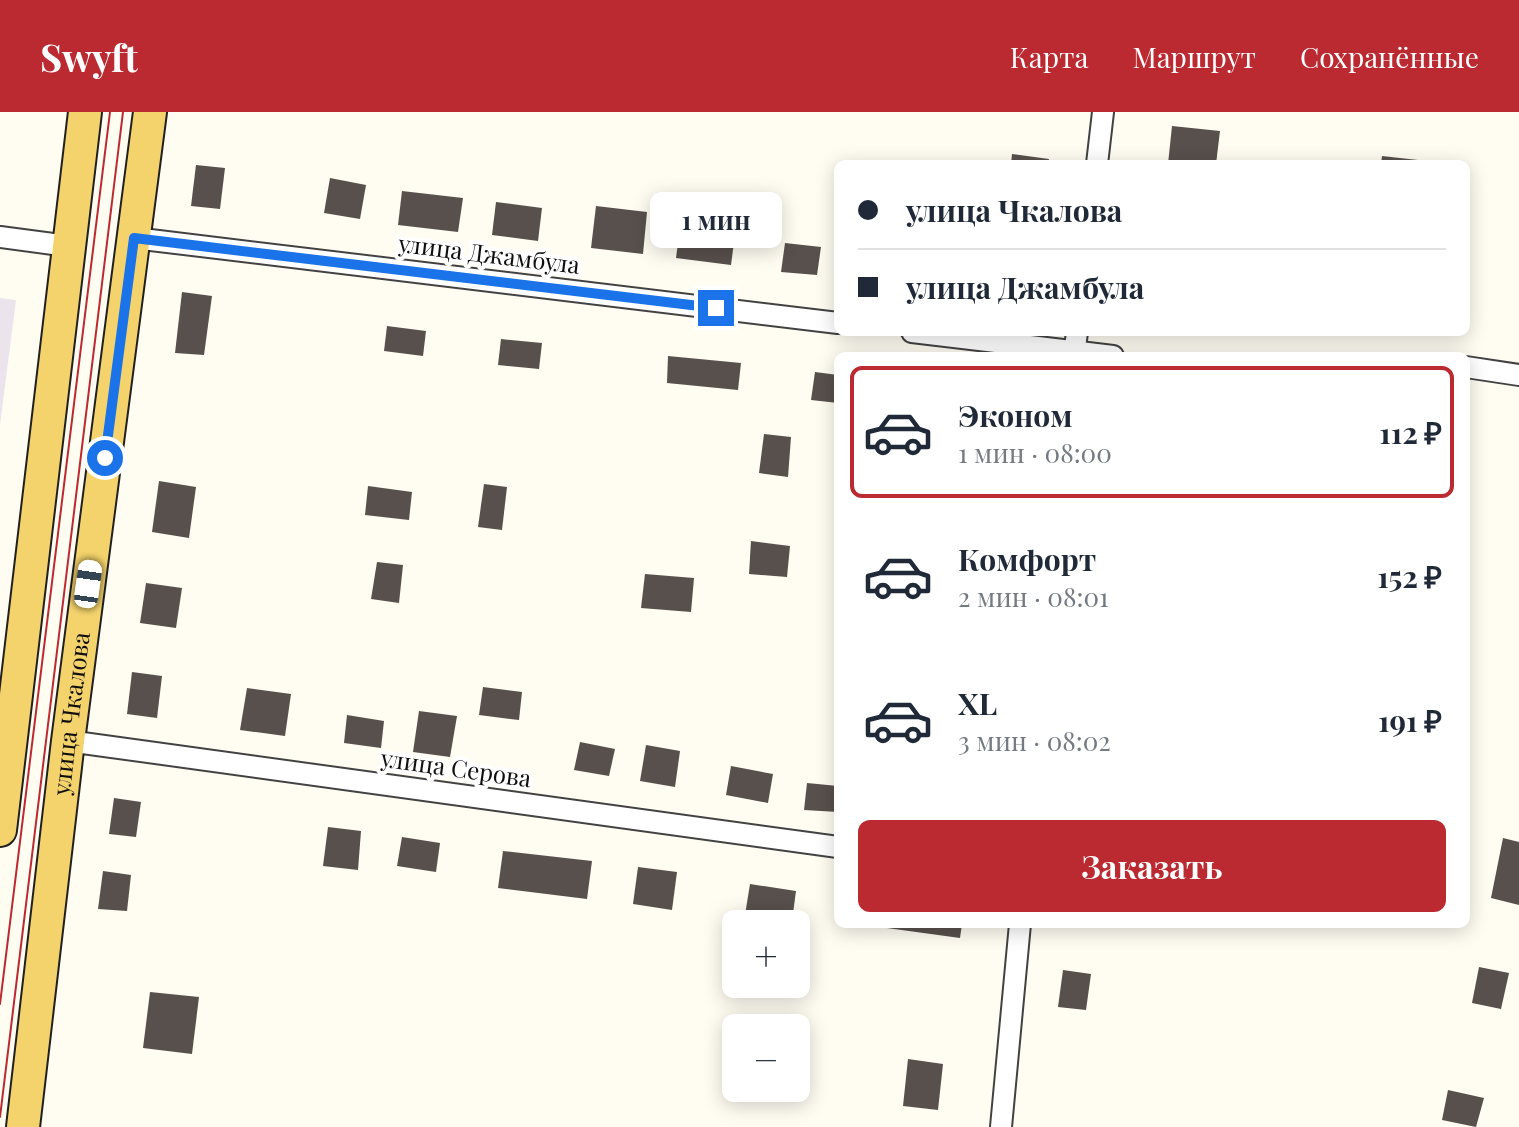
<!DOCTYPE html>
<html lang="ru">
<head>
<meta charset="utf-8">
<style>
  :root { --surface:#fff; --page:#f6f6f7; --text:#1f2937; --muted:#747a83; --line:#e0e1e3; --accent:#bc2a31 }
  body { margin:0; font-family:"Playfair Display",serif; background:var(--page); color:var(--text); height:100vh; display:flex; flex-direction:column; font-size:30px; white-space:nowrap }
  * { box-sizing:border-box; margin:0 }
  p { font-size:26px; color:var(--muted) }
  .icon { flex:none; width:44px; height:44px; fill:none; stroke:currentColor; stroke-width:2; stroke-linecap:round; stroke-linejoin:round }
  .map { position:relative; flex:1; overflow:hidden }
  .drawer { position:absolute; left:834px; top:240px; width:636px; height:576px; display:flex; flex-direction:column; background:var(--surface); border-radius:12px; box-shadow:0 4px 20px #0003 }
  .drawer>* { flex:none }
  .guide { position:absolute; left:834px; top:48px; width:636px; height:176px; border-radius:12px; box-shadow:0 4px 20px #0003; display:grid; align-content:center; height:176px; padding:0 24px; background:var(--surface) }
  .tools { position:absolute; left:722px; top:798px; display:grid; gap:16px }
  .tools a { display:grid; place-items:center; width:88px; height:88px; border-radius:12px; background:var(--surface); box-shadow:0 4px 20px #0003; font-size:40px }
  .end { position:absolute; width:36px; height:36px; margin:-18px; border:10px solid #1a73e8; background:#fff; box-shadow:0 0 0 4px #fff }
  .from { border-radius:50% }
  .bubble { position:absolute; height:56px; border-radius:12px; background:var(--surface); box-shadow:0 4px 20px #0003; font-size:26px; font-weight:700; line-height:56px; text-align:center }
  .car { position:absolute; width:24px; height:48px; margin:-24px -12px; border-radius:10px; box-shadow:0 0 6px 2px #0007; background:linear-gradient(#fff 24%,#345 0 40%,#fff 0 76%,#345 0 86%,#fff 0) }
  .guide b { display:flex; align-items:center; gap:28px; height:76px; font-size:30px }
  .guide b+b { border-top:2px solid var(--line) }
  .guide i { width:20px; height:20px; background:var(--text) }
  ul { padding:14px 0 0; list-style:none }
  li { display:flex; align-items:center; gap:24px; height:132px; margin:0 16px 12px; padding:0 8px; border:4px solid transparent; border-radius:12px }
  li div { flex:1 }
  li b { display:block; font-size:30px }
  li em { font-style:normal; font-weight:700 }
  li.on { border-color:var(--accent) }
  li>.icon { width:72px; height:72px; stroke-width:1.5 }
  .action { display:flex; gap:16px; margin-top:auto; padding:16px 24px }
  .action a { flex:1; height:92px; border-radius:12px; background:var(--accent); color:#fff; font-size:32px; font-weight:700; line-height:92px; text-align:center }
  header { display:flex; align-items:center; gap:48px; box-sizing:border-box; height:112px; padding:0 40px; background:var(--accent); color:#fff }
  header strong { font-size:38px }
  nav { display:flex; gap:44px; margin-inline-start:auto; font-size:28px }
  .map>svg:first-child { display:block }
  .industrial { fill:#ece4ed }
  .building { fill:#58504c }
  .lines { fill:none; stroke-linecap:round; stroke-linejoin:round }
  .minor-casing { stroke:#424242; stroke-width:24 }
  .primary-casing { stroke:#202020; stroke-width:36 }
  .minor { stroke:#fff; stroke-width:20 }
  .primary { stroke:#f4d36c; stroke-width:32 }
  .tram { stroke:#bc2a31; stroke-width:2 }
  .route { stroke:#1a73e8; stroke-width:10 }
  .labels { text-anchor:middle; stroke-width:8; stroke-linejoin:round; paint-order:stroke }
  .street-label { font-size:24px; fill:#0f0f0f; stroke:#fff }
</style>
</head>
<body>
<header>
<strong>Swyft</strong>
<nav><a>Карта</a><a>Маршрут</a><a>Сохранённые</a></nav>
</header>
<div class="map">
<svg width="1519" height="1015" viewBox="0 0 1519 1015">
  <rect width="100%" height="100%" fill="#fffcf2"/>
  <polygon class="industrial" points="0,186 16,188 0,313"/>
  <g class="building">
    <polygon points="1172,14 1220,19 1216,52 1168,52"/>
    <polygon points="1012,42 1049,47 1048,52 1011,52"/>
    <polygon points="1382,44 1418,48 1418,52 1381,52"/>
    <polygon points="196,53 225,56 220,97 191,94"/>
    <polygon points="330,66 366,73 360,107 324,101"/>
    <polygon points="402,79 463,86 458,120 398,113"/>
    <polygon points="496,90 542,96 538,129 492,123"/>
    <polygon points="596,94 647,100 643,142 591,136"/>
    <polygon points="681,108 736,115 731,153 676,146"/>
    <polygon points="785,131 821,135 817,163 781,160"/>
    <polygon points="182,180 212,184 204,243 175,241"/>
    <polygon points="387,214 426,219 423,244 384,239"/>
    <polygon points="501,227 542,231 539,257 498,253"/>
    <polygon points="668,244 741,251 738,278 667,271"/>
    <polygon points="815,260 838,263 838,291 811,288"/>
    <polygon points="764,322 791,325 788,365 759,361"/>
    <polygon points="159,369 196,375 189,426 152,420"/>
    <polygon points="484,372 507,375 502,418 478,415"/>
    <polygon points="368,374 412,380 409,408 365,403"/>
    <polygon points="751,429 790,434 787,465 749,462"/>
    <polygon points="377,450 403,453 399,491 371,487"/>
    <polygon points="645,462 694,466 691,500 641,496"/>
    <polygon points="146,471 182,476 176,516 140,511"/>
    <polygon points="132,560 162,564 157,606 127,602"/>
    <polygon points="483,575 522,580 519,608 479,603"/>
    <polygon points="247,576 291,582 285,624 240,618"/>
    <polygon points="419,599 457,604 450,645 413,640"/>
    <polygon points="347,603 384,609 381,636 344,631"/>
    <polygon points="580,630 615,637 609,664 574,658"/>
    <polygon points="646,633 680,639 675,675 640,669"/>
    <polygon points="731,654 773,662 768,691 726,683"/>
    <polygon points="807,671 838,674 838,700 804,698"/>
    <polygon points="114,686 141,690 136,725 109,722"/>
    <polygon points="328,715 361,719 358,758 323,754"/>
    <polygon points="402,725 440,731 436,760 397,754"/>
    <polygon points="1503,726 1519,730 1519,793 1491,786"/>
    <polygon points="503,739 592,749 587,787 498,776"/>
    <polygon points="638,755 677,760 672,798 633,792"/>
    <polygon points="103,759 131,763 127,799 98,797"/>
    <polygon points="750,772 796,779 792,809 745,803"/>
    <polygon points="888,812 962,812 960,826 887,816"/>
    <polygon points="1479,855 1509,861 1501,897 1472,891"/>
    <polygon points="1063,858 1091,862 1086,898 1058,895"/>
    <polygon points="150,880 199,885 192,942 143,936"/>
    <polygon points="908,947 943,952 938,998 903,994"/>
    <polygon points="1448,978 1484,986 1476,1015 1442,1008"/>
  </g>
  <g class="lines">
    <g class="minor-casing">
      <g id="minor">
        <polyline points="1097,52 1103,0"/>
        <polyline points="0,125 68,134"/>
        <polyline points="134,126 838,211"/>
        <polyline points="912,220 1113,244"/>
        <polyline points="1074,244 1077,220"/>
        <polyline points="1466,255 1519,263"/>
        <polyline points="68,629 838,735"/>
        <polyline points="1001,1015 1020,812"/>
      </g>
    </g>
    <g class="primary-casing">
      <g id="primary">
        <polyline points="0,718 85,0"/>
        <path id="s1" d="M23,1015L68,629L150,0"/>
      </g>
    </g>
    <use href="#minor" class="minor"/>
    <use href="#primary" class="primary"/>
    <g class="tram">
      <polyline points="0,892 110,0"/>
      <polyline points="0,1005 123,0"/>
    </g>
  </g>
  <g class="lines">
    <polyline class="route" points="105,346 134,126 716,196"/>
  </g>
  <g class="labels">
    <g class="street-label">
      <text transform="translate(489 143) rotate(7)" y="8">улица Джамбула</text>
      <text dy="8" stroke="none"><textPath href="#s1" startOffset="416">улица Чкалова</textPath></text>
      <text transform="translate(456 657) rotate(8)" y="8">улица Серова</text>
    </g>
  </g>
</svg>
<div class="tools">
<a>+</a>
<a>−</a>
</div>
<i class="end from" style="left:105px;top:346px"></i>
<i class="end" style="left:716px;top:196px"></i>
<div class="bubble" style="left:650px;top:80px;width:132px">1 мин</div>
<i class="car" style="left:88px;top:472px;rotate:8deg"></i>
<div class="guide">
<b><i class="from"></i>улица Чкалова</b>
<b><i></i>улица Джамбула</b>
</div>
<section class="drawer">
<ul>
<li class="on"><svg class="icon" aria-label="car" viewBox="0 0 24 24"><path d="M5 17H2v-5l4-1 3-4h7l3 4 3 1v5h-3M9 17h6M6 11h13"/><circle cx="7" cy="17" r="2"/><circle cx="17" cy="17" r="2"/></svg><div><b>Эконом</b><p>1 мин · 08:00</p></div><em>112 ₽</em></li>
<li><svg class="icon" aria-label="car" viewBox="0 0 24 24"><path d="M5 17H2v-5l4-1 3-4h7l3 4 3 1v5h-3M9 17h6M6 11h13"/><circle cx="7" cy="17" r="2"/><circle cx="17" cy="17" r="2"/></svg><div><b>Комфорт</b><p>2 мин · 08:01</p></div><em>152 ₽</em></li>
<li><svg class="icon" aria-label="car" viewBox="0 0 24 24"><path d="M5 17H2v-5l4-1 3-4h7l3 4 3 1v5h-3M9 17h6M6 11h13"/><circle cx="7" cy="17" r="2"/><circle cx="17" cy="17" r="2"/></svg><div><b>XL</b><p>3 мин · 08:02</p></div><em>191 ₽</em></li>
</ul>
<div class="action"><a>Заказать</a></div>
</section>
</div>
</body>
</html>
